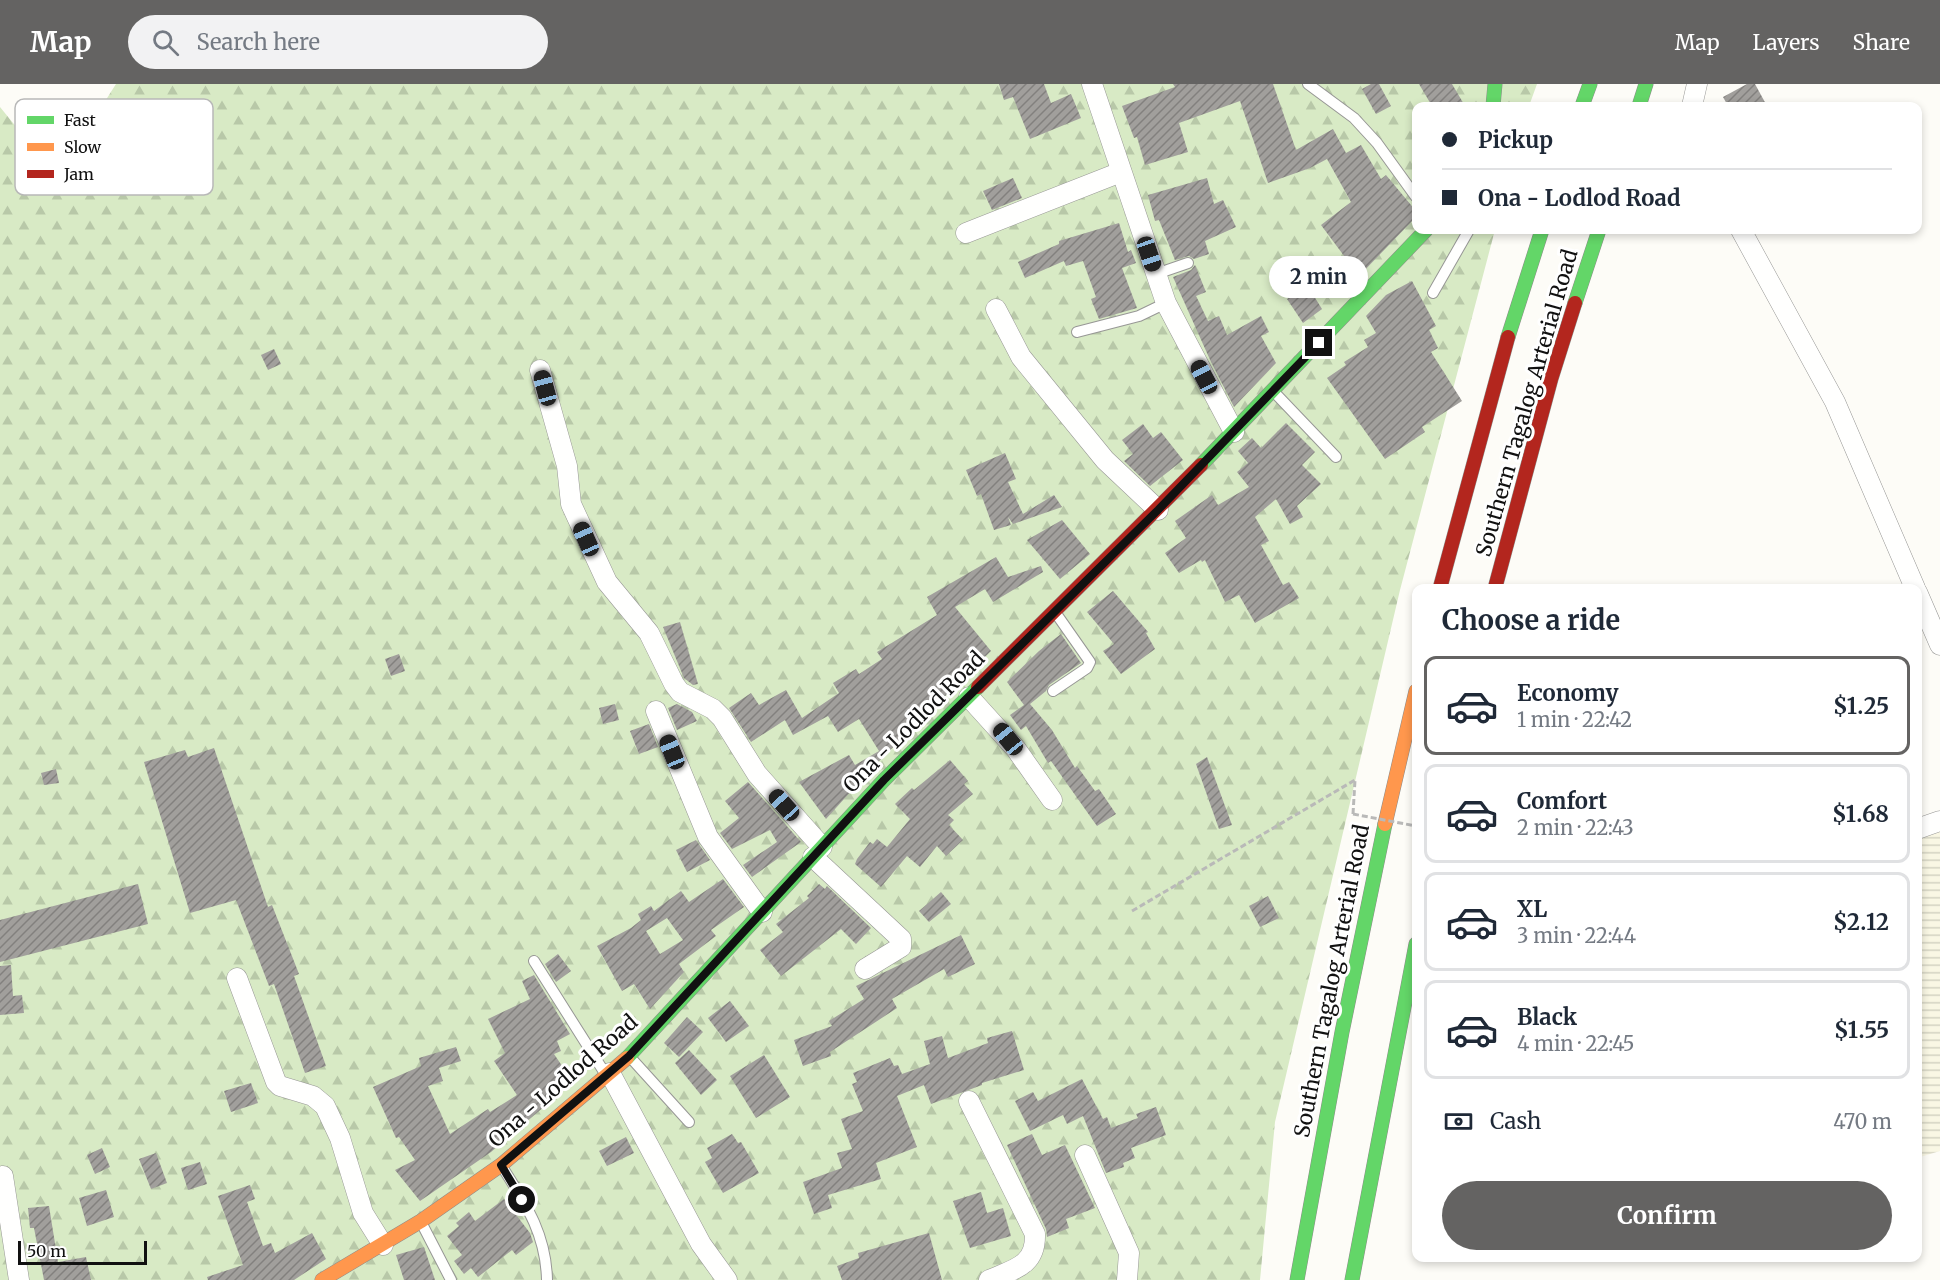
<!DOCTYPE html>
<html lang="en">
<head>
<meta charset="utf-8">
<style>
  :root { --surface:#fff; --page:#f2f2f3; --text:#1f2937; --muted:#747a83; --line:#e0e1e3; --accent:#646362 }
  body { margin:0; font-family:Merriweather,serif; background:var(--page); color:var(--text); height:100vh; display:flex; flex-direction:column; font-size:22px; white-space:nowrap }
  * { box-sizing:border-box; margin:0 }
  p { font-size:20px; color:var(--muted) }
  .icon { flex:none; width:33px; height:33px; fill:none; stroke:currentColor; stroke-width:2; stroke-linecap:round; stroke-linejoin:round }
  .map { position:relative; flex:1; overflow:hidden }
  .details { position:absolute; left:1412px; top:500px; width:510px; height:678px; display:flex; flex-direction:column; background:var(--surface); border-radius:12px; box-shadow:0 3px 9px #0003 }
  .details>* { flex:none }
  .banner { position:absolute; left:1412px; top:18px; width:510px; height:132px; border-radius:12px; box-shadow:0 3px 9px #0003; display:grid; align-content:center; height:132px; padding:0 30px; background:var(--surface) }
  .scale { position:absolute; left:18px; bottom:15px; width:129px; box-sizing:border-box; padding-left:6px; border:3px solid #111; border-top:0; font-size:16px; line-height:21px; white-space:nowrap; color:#111; -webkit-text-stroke:4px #fff; paint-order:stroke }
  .end { position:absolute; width:27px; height:27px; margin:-14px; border:8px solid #111; background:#fff; box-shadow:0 0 0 3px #fff }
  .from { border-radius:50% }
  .bubble { position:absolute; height:42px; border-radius:21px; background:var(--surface); box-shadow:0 3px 9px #0003; font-size:20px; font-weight:700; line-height:42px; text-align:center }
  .car { position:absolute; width:18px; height:36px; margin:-18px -9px; border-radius:8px; box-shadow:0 0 4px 2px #0007; background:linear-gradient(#222 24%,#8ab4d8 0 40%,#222 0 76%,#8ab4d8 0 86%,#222 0) }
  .banner b { display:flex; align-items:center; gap:21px; height:57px; font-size:22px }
  .banner b+b { border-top:2px solid var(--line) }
  .banner i { width:15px; height:15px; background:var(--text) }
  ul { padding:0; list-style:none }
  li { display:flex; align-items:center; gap:18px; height:99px; margin:0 12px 9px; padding:0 18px; border:3px solid var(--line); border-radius:12px }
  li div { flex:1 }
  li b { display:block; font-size:22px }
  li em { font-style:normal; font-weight:700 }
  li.selected { border-color:var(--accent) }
  li>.icon { width:54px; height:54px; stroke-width:1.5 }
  h2 { padding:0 30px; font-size:27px; line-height:72px }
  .pay { display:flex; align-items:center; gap:15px; height:66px; padding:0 30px; font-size:22px }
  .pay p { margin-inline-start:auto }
  .cta { display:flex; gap:12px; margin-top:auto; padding:12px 30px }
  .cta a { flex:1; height:69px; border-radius:36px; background:var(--accent); color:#fff; font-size:24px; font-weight:700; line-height:69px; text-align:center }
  header { display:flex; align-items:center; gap:36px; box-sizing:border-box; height:84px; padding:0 30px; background:var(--accent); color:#fff }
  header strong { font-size:28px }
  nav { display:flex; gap:33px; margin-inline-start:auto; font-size:21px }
  .search { width:420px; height:54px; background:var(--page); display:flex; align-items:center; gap:15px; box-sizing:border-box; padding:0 21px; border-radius:33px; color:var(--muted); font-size:22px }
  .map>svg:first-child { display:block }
  .farmland { fill:url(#farmland-rules) }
  .forest { fill:url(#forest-firs) }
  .building { fill:url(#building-hatch); fill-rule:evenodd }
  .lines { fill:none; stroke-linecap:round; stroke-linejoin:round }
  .lane-casing { stroke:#979795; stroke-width:12 }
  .street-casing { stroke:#979795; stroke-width:21 }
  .fast-casing { stroke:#8e8d8b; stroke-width:15 }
  .slow-casing { stroke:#8e8d8b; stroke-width:15 }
  .jam-casing { stroke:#8e8d8b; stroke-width:15 }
  .path { stroke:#b9b9b8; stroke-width:3; stroke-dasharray:6 3; stroke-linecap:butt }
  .lane { stroke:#fffffe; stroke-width:10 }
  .street { stroke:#fffffe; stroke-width:20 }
  .fast { stroke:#63d668; stroke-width:14 }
  .slow { stroke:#ff974d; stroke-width:14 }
  .jam { stroke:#b3261e; stroke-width:14 }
  .path-bridge { stroke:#b9b9b8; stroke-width:3; stroke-dasharray:6 3; stroke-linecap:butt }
  .route { stroke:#111; stroke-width:8 }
  .labels { text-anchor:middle; stroke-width:6; stroke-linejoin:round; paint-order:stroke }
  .street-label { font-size:21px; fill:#111; stroke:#fff }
  .key { fill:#fff; stroke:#b8b8b8; stroke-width:1.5 }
  .key-label { font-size:16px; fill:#111 }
</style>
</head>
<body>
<header>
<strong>Map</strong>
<div class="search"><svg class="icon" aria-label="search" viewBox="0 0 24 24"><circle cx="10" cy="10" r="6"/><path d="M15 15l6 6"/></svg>Search here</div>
<nav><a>Map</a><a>Layers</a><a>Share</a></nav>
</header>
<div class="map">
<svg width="1940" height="1196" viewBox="0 0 1940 1196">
  <defs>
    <pattern id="farmland-rules" width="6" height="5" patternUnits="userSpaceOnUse" patternTransform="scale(1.5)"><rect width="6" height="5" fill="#f9f7e4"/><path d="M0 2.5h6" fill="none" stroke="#d4d3c3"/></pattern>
    <pattern id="forest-firs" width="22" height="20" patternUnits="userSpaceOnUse" patternTransform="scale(1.5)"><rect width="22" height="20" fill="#d8eac5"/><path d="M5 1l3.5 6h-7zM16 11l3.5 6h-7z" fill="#b8c8a8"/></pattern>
    <pattern id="building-hatch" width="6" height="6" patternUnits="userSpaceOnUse" patternTransform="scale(1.5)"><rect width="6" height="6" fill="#a19f9c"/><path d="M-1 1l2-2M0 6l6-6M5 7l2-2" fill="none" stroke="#82807e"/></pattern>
  </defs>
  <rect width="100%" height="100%" fill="#fdfcf7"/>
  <polygon class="farmland" points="1940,741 1940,1067 1917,1074 1917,748"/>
  <polygon class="forest" points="116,0 1537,0 1529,22 1416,22 1416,146 1495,146 1400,506 1275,1038 1260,1196 0,1196 0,23 57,93"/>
  <g class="building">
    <polygon points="999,0 1044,0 1051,19 1071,10 1081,34 1030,55 1013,13 1004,16"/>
    <polygon points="1173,0 1273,0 1296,66 1333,45 1346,69 1361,61 1381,95 1386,91 1416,127 1416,133 1359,192 1321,141 1351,118 1327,75 1310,84 1268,99 1240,17 1179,39 1188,68 1145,81 1137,53 1134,54 1122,22 1175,3"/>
    <polygon points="1371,0 1379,0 1391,22 1376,30 1362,5"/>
    <polygon points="1419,0 1452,0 1465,22 1432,22"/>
    <polygon points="1747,0 1755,0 1767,22 1728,22 1723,13"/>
    <polygon points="1013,94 1022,114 992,126 983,107"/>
    <polygon points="1207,94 1214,120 1223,116 1236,143 1205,157 1209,170 1194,175 1189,172 1175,176 1159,136 1155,137 1148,111"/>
    <polygon points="1119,139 1128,168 1131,166 1136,179 1122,184 1137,224 1099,235 1091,215 1096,213 1083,177 1066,182 1064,177 1025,194 1018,178 1059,160 1059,157"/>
    <polygon points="1195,181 1206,208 1196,212 1208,237 1219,232 1227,251 1261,232 1269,248 1261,252 1276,279 1234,323 1211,278 1173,193 1191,186"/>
    <polygon points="1412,197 1436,242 1429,246 1438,264 1431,268 1462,317 1422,343 1425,348 1385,375 1327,294 1346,281 1344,278 1368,263 1364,256 1376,249 1366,232 1386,211"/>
    <polygon points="1307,201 1322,225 1303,239 1287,215"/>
    <polygon points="274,265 281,280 268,286 261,271"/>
    <polygon points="1286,339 1315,368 1302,381 1321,400 1297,422 1303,433 1290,440 1276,415 1255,433 1269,457 1261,461 1283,501 1289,498 1299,514 1255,539 1239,511 1225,518 1205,476 1202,478 1201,476 1179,489 1165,469 1186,454 1175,437 1212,411 1218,421 1249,403 1237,388 1248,379 1238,367 1252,354 1261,364"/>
    <polygon points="1143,340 1153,354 1161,348 1183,376 1150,402 1124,377 1133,370 1122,356"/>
    <polygon points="1005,369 1016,395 1008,398 1023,430 1054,411 1062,423 1013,440 1008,433 1011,441 994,446 981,410 977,412 966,386"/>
    <polygon points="1062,436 1090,470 1060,495 1027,456"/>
    <polygon points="996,473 1008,493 1041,482 1043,488 993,518 985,505 955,523 991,567 872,684 826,735 799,698 849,671 855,681 879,667 859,635 838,648 828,632 793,651 785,636 751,658 729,624 751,609 759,621 786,606 802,634 839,609 833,599 856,585 859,590 882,575 877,568 937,531 927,513"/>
    <polygon points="1113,507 1148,548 1146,549 1155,565 1121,590 1103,567 1114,560 1087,528"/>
    <polygon points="680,538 698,600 693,601 684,594 663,543"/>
    <polygon points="1061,550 1081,579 1049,601 1046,607 1030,620 1052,646 1075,684 1077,682 1095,707 1099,705 1116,730 1097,742 1051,677 1048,679 1026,642 1021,646 1010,631 1024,621 1007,598 1039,567"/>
    <polygon points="399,570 405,587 391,592 385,575"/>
    <polygon points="615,620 619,636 603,640 599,624"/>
    <polygon points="677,620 692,628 697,637 677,646 668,624"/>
    <polygon points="649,640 658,663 639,670 630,647"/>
    <polygon points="214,664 268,823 272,821 299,890 294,892 326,982 305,989 274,900 269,902 236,816 190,829 144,678 185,666 188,673"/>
    <polygon points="1207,673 1232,741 1219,745 1196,680"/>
    <polygon points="950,676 968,697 964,700 973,710 948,731 954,736 949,741 963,756 946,772 937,762 920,783 907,772 881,803 855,780 857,775 870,758 873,760 877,755 887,763 910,735 895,720 912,704 914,706"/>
    <polygon points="56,685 59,699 44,701 41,689"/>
    <polygon points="748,698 801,758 752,793 743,781 777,758 770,746 732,765 720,749 739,734 725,717"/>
    <polygon points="696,756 710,776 687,788 676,766"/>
    <path d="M723,795L744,823L711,846L716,852L679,880L684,888L650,925L634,900L622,907L597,862L631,844L641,836L638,830L651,822L654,827L681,807L689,818ZM667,834L683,856L660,870L646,847Z"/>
    <polygon points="138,800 148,840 0,878 0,836"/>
    <polygon points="819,800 825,805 827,802 871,844 856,860 841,845 781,892 760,866 783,848 776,840 809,814 807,812"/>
    <polygon points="941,808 951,820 929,838 919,827"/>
    <polygon points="1268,812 1279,834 1260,843 1249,822"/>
    <polygon points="961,851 975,880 948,893 944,885 892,915 897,924 830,968 831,972 803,982 794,956 832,942 829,937 864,915 856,902"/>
    <polygon points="558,870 571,887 556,898 545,880"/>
    <polygon points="11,881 13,912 22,911 24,929 0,931 0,882"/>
    <polygon points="534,891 570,950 557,957 561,967 554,970 573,998 491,1068 420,1117 395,1086 415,1076 399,1053 396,1054 373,1003 421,982 419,974 456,963 461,977 439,984 443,997 428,1002 450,1050 488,1025 490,1028 517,1011 494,977 505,969 488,935 530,915 522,897"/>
    <polygon points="730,917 749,942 726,958 708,934"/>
    <polygon points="687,933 703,948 679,973 664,959"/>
    <polygon points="1012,947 1024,986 982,999 982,1001 931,1020 924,1001 897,1012 917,1063 876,1079 881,1095 828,1111 832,1124 814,1130 803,1098 842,1084 837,1069 852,1065 841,1035 863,1027 852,1000 857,998 853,989 890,974 894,982 898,981 902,990 930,980 924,957 942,952 948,974 988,959 987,954"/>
    <polygon points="689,966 717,996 701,1011 675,979"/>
    <polygon points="764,971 790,1013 756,1034 730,992"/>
    <polygon points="1082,995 1103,1035 1107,1033 1111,1044 1138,1034 1136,1030 1156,1023 1166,1051 1131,1064 1135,1074 1123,1079 1124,1083 1106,1089 1083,1032 1067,1040 1063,1031 1030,1047 1015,1017 1033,1008 1038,1017"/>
    <polygon points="251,999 258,1019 231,1028 224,1007"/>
    <polygon points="732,1050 738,1059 741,1058 759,1089 723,1109 705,1078 712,1074 707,1064"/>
    <polygon points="1032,1050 1042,1071 1065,1061 1095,1124 1066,1135 1069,1144 1047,1153 1046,1145 1007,1061"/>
    <polygon points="626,1053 634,1069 607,1082 599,1067"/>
    <polygon points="102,1064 110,1083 95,1090 87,1071"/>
    <polygon points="156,1069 167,1099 151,1105 139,1075"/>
    <polygon points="200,1078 207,1100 188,1106 181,1084"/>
    <polygon points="250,1101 255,1115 247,1118 263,1162 271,1159 275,1169 312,1149 326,1175 294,1196 208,1196 207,1193 243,1181 218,1112"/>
    <polygon points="106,1106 114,1133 87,1142 79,1114"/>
    <polygon points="981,1108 987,1129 1003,1124 1011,1152 970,1164 953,1117"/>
    <polygon points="504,1115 530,1149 533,1158 516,1171 512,1166 478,1193 471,1184 464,1190 454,1177 462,1171 447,1152 459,1142 456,1139 469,1128 475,1137"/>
    <polygon points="49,1122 58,1178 86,1173 91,1196 44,1196 34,1144 30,1144 28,1124"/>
    <polygon points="929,1149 942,1196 842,1196 837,1182 859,1174 858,1169"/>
    <polygon points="424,1163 435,1196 404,1196 396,1171"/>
  </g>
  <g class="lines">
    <g class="lane-casing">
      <g id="lane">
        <polyline points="1308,0 1354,34 1377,59 1416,113"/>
        <polyline points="1156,190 1188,179"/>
        <polyline points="1433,209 1469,146"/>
        <polyline points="1077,248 1139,232 1166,219"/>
        <polyline points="1273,307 1336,373"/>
        <polyline points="1053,607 1087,584 1090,578 1055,528"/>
        <polyline points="534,877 606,991"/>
        <polyline points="630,973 689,1038"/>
        <path d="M501,1081C525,1119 546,1149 547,1196"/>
        <polyline points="421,1138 451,1196"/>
      </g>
    </g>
    <g class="street-casing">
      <g id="street">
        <polyline points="1092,0 1166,219 1234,348"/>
        <polyline points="1692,22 1697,0"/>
        <polyline points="1741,146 1835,318 1915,504"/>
        <polyline points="966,149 1121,88"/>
        <polyline points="996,225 1021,273 1105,376 1158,426"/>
        <polyline points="540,286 567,382 571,420 607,498 649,549 674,600 680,608 713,625 722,634 757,690 822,763"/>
        <polyline points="1917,508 1940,561"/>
        <polyline points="969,613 1016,665 1052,716"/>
        <polyline points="656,627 708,753 762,828"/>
        <polyline points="1917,745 1940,737"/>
        <polyline points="813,773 901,855 901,863 865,885"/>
        <polyline points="237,894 276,998 280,1002 313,1012 325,1022 340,1054 363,1129 383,1161"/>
        <polyline points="610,989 701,1160 727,1196"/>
        <path d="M969,1017L1035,1150C1036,1182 1014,1185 989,1196"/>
        <polyline points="1085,1071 1129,1169 1127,1196"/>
        <polyline points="3,1092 19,1196"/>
      </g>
    </g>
    <g class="fast-casing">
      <g id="fast">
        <polyline points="1493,22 1495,0"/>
        <polyline points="1582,22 1590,0"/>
        <polyline points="1639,22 1646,0"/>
        <polyline points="1575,219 1599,146"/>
        <polyline points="1508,253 1542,146"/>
        <polyline points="1201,381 1426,146"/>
        <polyline points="627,974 884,696 978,603"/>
        <polyline points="1297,1196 1342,948 1385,740"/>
        <polyline points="1352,1196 1416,860"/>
      </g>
    </g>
    <g class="slow-casing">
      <g id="slow">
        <polyline points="1385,740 1416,607"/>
        <polyline points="322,1196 421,1137 501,1081 627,974"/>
      </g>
    </g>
    <g class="jam-casing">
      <g id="jam">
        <polyline points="1440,504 1508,253"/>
        <polyline points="1495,504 1551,295 1575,219"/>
        <polyline points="978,603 1201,381"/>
      </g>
    </g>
    <g class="path">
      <polyline points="1353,730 1355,696"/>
      <polyline points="1132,827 1355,696"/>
    </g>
    <use href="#lane" class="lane"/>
    <use href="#street" class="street"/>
    <use href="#fast" class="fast"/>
    <use href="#slow" class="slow"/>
    <use href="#jam" class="jam"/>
    <polyline class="path-bridge" points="1353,730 1416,742"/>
  </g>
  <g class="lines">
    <polyline class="route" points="522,1116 501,1081 629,972 884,696 1158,426 1319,259"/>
  </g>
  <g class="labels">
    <g class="street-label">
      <text transform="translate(1527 319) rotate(-74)" y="7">Southern Tagalog Arterial Road</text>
      <text transform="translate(914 638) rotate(-45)" y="7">Ona - Lodlod Road</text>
      <text transform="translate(1332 897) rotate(-79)" y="7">Southern Tagalog Arterial Road</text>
      <text transform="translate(563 997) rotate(-41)" y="7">Ona - Lodlod Road</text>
    </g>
  </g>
  <rect x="15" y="15" width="198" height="96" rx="9" class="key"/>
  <rect x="27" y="32" width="27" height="8" fill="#63d668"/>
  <rect x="27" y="59" width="27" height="8" fill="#ff974d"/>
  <rect x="27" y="86" width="27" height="8" fill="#b3261e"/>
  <g class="key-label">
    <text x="64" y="42">Fast</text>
    <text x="64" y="69">Slow</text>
    <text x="64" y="96">Jam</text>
  </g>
</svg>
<div class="scale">50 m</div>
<i class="end from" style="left:522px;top:1116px"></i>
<i class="end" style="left:1319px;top:259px"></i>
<div class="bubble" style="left:1269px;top:172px;width:99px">2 min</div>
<i class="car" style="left:1149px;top:170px;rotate:161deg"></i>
<i class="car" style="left:1204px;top:293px;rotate:332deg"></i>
<i class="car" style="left:545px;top:304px;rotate:345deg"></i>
<i class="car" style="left:586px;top:455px;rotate:336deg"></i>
<i class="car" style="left:1008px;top:655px;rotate:321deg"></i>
<i class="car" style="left:672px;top:668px;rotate:338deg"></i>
<i class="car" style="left:784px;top:721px;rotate:318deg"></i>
<div class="banner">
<b><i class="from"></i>Pickup</b>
<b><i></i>Ona - Lodlod Road</b>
</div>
<section class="details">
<h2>Choose a ride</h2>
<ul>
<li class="selected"><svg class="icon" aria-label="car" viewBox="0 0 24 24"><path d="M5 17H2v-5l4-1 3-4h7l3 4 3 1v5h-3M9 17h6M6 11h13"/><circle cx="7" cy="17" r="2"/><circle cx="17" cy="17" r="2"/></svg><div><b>Economy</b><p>1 min · 22:42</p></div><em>$1.25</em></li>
<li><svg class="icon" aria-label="car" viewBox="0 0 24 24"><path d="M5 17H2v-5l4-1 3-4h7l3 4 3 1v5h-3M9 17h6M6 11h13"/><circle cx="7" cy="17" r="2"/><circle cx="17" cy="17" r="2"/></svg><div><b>Comfort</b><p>2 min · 22:43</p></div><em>$1.68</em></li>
<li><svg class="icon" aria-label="car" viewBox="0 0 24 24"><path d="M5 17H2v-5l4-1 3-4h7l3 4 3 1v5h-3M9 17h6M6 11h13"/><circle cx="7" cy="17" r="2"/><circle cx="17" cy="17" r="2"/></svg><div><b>XL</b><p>3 min · 22:44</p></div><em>$2.12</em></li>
<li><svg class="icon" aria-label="car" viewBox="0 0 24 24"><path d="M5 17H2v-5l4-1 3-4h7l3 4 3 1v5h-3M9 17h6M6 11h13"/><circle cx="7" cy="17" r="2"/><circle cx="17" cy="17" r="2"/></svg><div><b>Black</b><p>4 min · 22:45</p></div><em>$1.55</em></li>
</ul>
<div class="pay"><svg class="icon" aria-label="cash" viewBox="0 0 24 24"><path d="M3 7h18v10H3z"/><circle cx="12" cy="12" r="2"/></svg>Cash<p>470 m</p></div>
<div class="cta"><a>Confirm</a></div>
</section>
</div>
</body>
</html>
